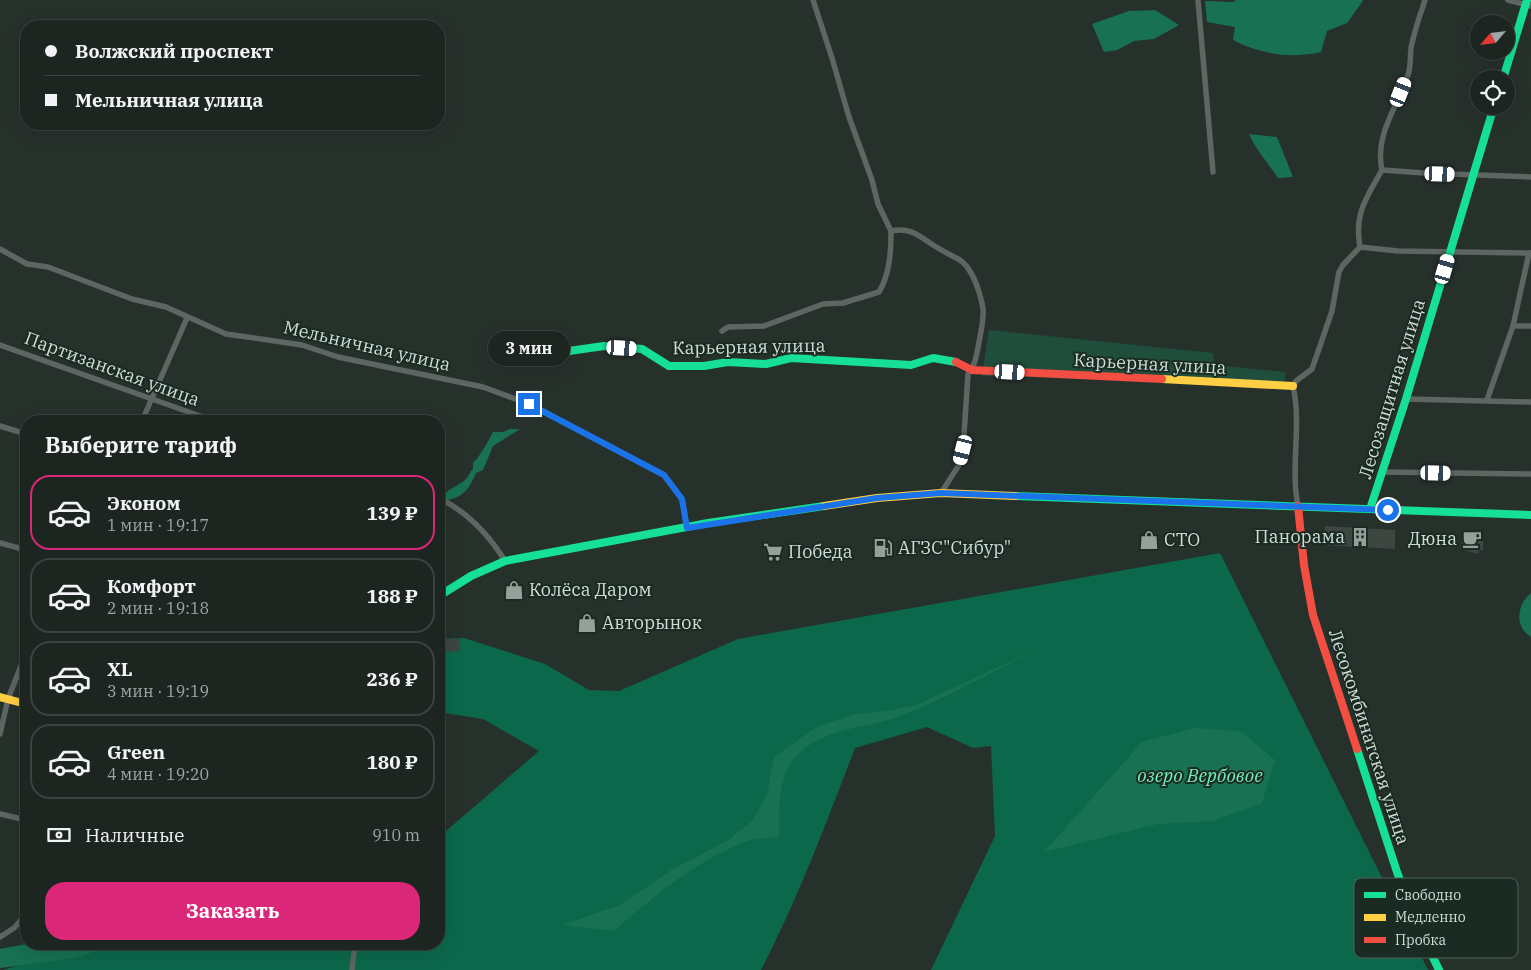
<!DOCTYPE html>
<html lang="ru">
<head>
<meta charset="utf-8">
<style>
  :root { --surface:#1d2521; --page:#252d2a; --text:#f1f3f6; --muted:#a0a5a5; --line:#3b423f; --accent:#db2777 }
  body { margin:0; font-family:"IBM Plex Serif",serif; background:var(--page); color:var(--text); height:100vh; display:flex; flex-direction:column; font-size:19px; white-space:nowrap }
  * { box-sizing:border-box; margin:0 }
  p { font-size:16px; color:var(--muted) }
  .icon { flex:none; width:28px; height:28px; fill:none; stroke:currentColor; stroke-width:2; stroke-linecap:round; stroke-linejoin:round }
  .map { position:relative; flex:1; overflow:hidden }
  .panel { position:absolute; left:20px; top:415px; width:425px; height:535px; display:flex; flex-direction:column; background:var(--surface); border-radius:20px; box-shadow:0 5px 20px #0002,0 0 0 1px var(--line) }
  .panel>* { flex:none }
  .guide { position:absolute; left:20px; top:20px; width:425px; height:110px; border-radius:20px; box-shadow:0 5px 20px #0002,0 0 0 1px var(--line); display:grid; align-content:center; height:110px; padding:0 25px; background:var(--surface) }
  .needle { width:32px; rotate:242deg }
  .buttons { position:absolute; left:1470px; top:15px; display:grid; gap:10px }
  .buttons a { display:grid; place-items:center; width:45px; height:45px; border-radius:50%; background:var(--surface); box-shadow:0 5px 20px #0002,0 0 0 1px var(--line); font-size:25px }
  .end { position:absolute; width:22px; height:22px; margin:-11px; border:6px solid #1a73e8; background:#fff; box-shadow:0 0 0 2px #fff }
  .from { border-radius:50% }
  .bubble { position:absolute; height:35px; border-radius:18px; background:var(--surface); box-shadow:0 5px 20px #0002,0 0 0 1px var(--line); font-size:16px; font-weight:800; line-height:35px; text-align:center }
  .car { position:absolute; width:15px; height:30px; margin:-15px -8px; border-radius:6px; box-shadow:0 0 4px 1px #0007; background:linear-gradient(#fff 24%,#345 0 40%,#fff 0 76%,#345 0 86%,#fff 0) }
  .guide b { display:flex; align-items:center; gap:18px; height:48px; font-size:19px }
  .guide b+b { border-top:1px solid var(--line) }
  .guide i { width:12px; height:12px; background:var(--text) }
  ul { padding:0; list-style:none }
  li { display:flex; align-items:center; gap:15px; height:75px; margin:0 10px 8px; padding:0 15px; border:2px solid var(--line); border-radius:20px }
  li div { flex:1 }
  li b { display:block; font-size:19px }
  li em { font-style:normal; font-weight:800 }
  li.on { border-color:var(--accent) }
  li>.icon { width:45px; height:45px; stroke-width:1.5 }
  h2 { padding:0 25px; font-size:22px; line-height:60px }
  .pay { display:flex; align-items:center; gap:12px; height:55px; padding:0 25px; font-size:19px }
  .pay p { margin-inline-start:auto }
  .cta { display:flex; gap:10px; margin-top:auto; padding:10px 25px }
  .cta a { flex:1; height:58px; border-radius:20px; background:var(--accent); color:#fff; font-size:20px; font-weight:800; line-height:58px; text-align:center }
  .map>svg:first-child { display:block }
  .green { fill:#204e3c }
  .forest { fill:#0c684b }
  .water { fill:#187152 }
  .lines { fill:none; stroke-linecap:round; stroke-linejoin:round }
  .stream { stroke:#187152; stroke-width:2 }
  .building { fill:#3e4642 }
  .street { stroke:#5e6662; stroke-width:5.5 }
  .fast { stroke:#16e098; stroke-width:8 }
  .slow { stroke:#ffcf43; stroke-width:8 }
  .jam { stroke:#f24e42; stroke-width:8 }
  .route { stroke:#1a73e8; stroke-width:6 }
  .labels { text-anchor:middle; stroke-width:4; stroke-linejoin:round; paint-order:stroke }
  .street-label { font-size:18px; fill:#d1dcd7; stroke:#192b22 }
  .poi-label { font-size:18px; fill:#d1dcd7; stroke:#192b22; text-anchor:start }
  .water-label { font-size:19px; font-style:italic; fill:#75edbb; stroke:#192b22 }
  .key { fill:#192b22; stroke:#506058; stroke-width:1 }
  .key-label { font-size:14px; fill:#d1dcd7 }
</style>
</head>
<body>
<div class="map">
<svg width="1531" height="970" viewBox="0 0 1531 970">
  <rect width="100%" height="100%" fill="#27312c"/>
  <polygon class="green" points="989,330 1213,353 1214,365 1286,372 1284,383 982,376"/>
  <path class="forest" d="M1220,553L1428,970H931L995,836L991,746L973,748L927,727L855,748C826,823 798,899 761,970H3L89,944H439V837L539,751L483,719L439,712V639L464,638L545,664L589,690L619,691L738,639Z"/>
  <g class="water">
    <path d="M1236,0H1362L1363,1L1347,23L1327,31L1321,52C1291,59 1260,54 1233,40L1235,27L1207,22L1205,1L1233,2Z"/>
    <polygon points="1155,10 1179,25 1154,39 1134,41 1117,50 1104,52 1092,24 1129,11"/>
    <path d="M1249,134L1277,137L1293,177L1278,178C1268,163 1256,150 1249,134Z"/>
    <path d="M510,429H520L493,446L483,470L476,473C470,487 464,497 448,500L442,496C449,488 462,484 466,479C470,475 469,472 473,469V463C479,458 489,440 493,432H503Z"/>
    <path d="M1531,593V637C1514,627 1517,604 1531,593Z"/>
    <path d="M1041,647C995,670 949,697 901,716C869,728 832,727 804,749C777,769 779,808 779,837C769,838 757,838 748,841C697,860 654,896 614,931L562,925L620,905L673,869L727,841L752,821L767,795L774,757L818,726L856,714L888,711L916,705Z"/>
    <polygon points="1195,728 1240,731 1275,760 1262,803 1213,821 1158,824 1044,852 1142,742"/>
    <polygon points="26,944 119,944 75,958 0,968 0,949"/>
  </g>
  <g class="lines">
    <polyline class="stream" points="21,623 26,625"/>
  </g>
  <g class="building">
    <polygon points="1325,526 1395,530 1395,549 1324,545"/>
    <polygon points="1470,532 1483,534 1483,550 1479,550 1478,554 1461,549 1463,533 1469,534"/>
    <polygon points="440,639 460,639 460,651 441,652"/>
  </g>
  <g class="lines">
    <g class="street">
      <path d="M813,0L832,58L849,117L872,180L878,204L891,231C909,227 918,235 933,245C942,251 951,255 960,260C973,269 980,293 983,308C984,319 981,332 979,342C977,353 975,367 968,374L963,450L959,465L941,493"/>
      <polyline points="1198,0 1213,172"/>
      <polyline points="1508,0 1531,6"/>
      <polyline points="1382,170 1424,173 1531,177"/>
      <polyline points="1360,247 1398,251 1531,253"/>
      <polyline points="0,249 27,264 48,267 132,299 166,307 226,334 302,345 338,357 483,387 529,404 664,475 682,499 687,528"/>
      <polyline points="1513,326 1531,326"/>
      <path d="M722,331L728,327L764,326L823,304L843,303L879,292C890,274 891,251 891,231"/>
      <polyline points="0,345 214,421"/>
      <polyline points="1406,399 1531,402"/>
      <polyline points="1487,400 1513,326 1529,253"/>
      <polyline points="142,421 187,318"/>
      <polyline points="0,426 26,434"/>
      <polyline points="1382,472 1531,474"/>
      <path d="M439,498C467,512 489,535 505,561"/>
      <path d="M1298,506C1290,466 1302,426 1293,386L1296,381L1312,369L1332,311L1339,272L1343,265L1360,247C1354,214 1366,198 1382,170C1374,135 1398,106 1408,75C1411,67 1410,57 1411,48C1414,32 1420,15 1425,0"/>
      <polyline points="0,543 26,550"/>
      <polyline points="0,734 8,699 26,653"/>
      <polyline points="0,814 26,820"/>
      <polyline points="0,937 14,928 22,919"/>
      <polyline points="352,970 355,944"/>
    </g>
    <g class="fast">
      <polyline points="1503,79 1527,0"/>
      <polyline points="507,340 530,342 550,351 562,352 604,346 642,349 669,366 704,366 728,362 766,364 791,358 911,365 933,358 956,362"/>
      <polyline points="1015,496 1531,515"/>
      <polyline points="1370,509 1406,399 1494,106"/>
      <polyline points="439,596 471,576 505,561 708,523 824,506"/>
      <polyline points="1357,749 1397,872 1413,915 1439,970"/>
    </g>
    <g class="slow">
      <polyline points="1162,379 1293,386"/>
      <polyline points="824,506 877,498 941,493 1015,496"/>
      <polyline points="0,697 26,704"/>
    </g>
    <g class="jam">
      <polyline points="956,362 972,370 1162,379"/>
      <polyline points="1298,506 1304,565 1313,615 1357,749"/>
    </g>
  </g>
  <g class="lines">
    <polyline class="route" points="529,404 664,475 682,499 687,528 877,498 941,493 1388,510"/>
  </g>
  <defs>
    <g id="building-bare" transform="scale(1.5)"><path d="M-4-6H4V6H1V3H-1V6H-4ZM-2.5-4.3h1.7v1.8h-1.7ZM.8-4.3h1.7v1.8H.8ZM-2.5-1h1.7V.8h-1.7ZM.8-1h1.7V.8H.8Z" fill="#96a09b" stroke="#192b22" stroke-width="2.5" paint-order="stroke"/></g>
    <g id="cafe-bare" transform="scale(1.5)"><path d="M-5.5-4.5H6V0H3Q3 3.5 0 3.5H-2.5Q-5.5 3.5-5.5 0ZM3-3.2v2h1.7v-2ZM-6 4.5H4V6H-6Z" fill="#96a09b" stroke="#192b22" stroke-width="2.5" paint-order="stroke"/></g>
    <g id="shop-bare" transform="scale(1.5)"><path d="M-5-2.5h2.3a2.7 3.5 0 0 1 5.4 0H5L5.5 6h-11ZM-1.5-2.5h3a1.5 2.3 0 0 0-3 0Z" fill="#96a09b" stroke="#192b22" stroke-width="2.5" paint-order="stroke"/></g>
    <g id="fuel-bare" transform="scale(1.5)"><path d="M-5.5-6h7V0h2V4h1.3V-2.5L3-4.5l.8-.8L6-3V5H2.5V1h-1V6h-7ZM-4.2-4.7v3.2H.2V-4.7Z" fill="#96a09b" stroke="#192b22" stroke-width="2.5" paint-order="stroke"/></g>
    <g id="supermarket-bare" transform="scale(1.5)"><path d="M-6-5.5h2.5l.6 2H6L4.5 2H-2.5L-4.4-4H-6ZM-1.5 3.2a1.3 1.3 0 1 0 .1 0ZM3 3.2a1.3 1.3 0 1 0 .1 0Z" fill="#96a09b" stroke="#192b22" stroke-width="2.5" paint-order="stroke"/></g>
  </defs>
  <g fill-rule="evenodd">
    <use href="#building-bare" x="1360" y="537"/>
    <use href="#cafe-bare" x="1472" y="539"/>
    <use href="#shop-bare" x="1149" y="540"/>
    <use href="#fuel-bare" x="883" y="548"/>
    <use href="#supermarket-bare" x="773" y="552"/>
    <use href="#shop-bare" x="514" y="590"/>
    <use href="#shop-bare" x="587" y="623"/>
  </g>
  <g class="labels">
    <g class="street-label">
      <text transform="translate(367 346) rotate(13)" y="6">Мельничная улица</text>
      <text transform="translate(749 347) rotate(-1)" y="6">Карьерная улица</text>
      <text transform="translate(1150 364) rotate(3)" y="6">Карьерная улица</text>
      <text transform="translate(112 369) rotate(20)" y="6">Партизанская улица</text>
      <text transform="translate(1392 389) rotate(-73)" y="6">Лесозащитная улица</text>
      <text transform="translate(1369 737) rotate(72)" y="6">Лесокомбинатская улица</text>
    </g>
    <g class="poi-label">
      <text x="1345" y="543" text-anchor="end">Панорама</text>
      <text x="1457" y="545" text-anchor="end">Дюна</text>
      <text x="1164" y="546">СТО</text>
      <text x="898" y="554">АГЗС"Сибур"</text>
      <text x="788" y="558">Победа</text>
      <text x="529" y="596">Колёса Даром</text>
      <text x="602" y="629">Авторынок</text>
    </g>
    <g class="water-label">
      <text x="1200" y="782">озеро Вербовое</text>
    </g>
  </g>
  <rect x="1354" y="878" width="164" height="80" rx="8" class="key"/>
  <rect x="1364" y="892" width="22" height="6" fill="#16e098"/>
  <rect x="1364" y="914" width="22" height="7" fill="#ffcf43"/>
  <rect x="1364" y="937" width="22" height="6" fill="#f24e42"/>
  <g class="key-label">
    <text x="1395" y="900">Свободно</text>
    <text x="1395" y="922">Медленно</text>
    <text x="1395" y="945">Пробка</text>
  </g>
</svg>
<div class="buttons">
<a><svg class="needle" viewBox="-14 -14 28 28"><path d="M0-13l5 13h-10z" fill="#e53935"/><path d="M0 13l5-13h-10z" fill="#a0a5a5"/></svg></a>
<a><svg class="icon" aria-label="locate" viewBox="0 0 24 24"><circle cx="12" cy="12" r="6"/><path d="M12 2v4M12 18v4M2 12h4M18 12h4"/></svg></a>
</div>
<i class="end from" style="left:1388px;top:510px"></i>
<i class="end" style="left:529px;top:404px"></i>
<div class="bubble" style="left:488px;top:331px;width:82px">3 мин</div>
<i class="car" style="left:1401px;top:92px;rotate:22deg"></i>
<i class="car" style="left:1440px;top:174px;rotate:92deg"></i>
<i class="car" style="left:1445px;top:269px;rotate:16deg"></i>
<i class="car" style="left:622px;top:348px;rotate:93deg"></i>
<i class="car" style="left:1010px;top:372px;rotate:93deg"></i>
<i class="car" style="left:963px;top:450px;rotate:194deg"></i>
<i class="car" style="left:1436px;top:473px;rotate:91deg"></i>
<div class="guide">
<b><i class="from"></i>Волжский проспект</b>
<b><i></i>Мельничная улица</b>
</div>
<section class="panel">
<h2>Выберите тариф</h2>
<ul>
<li class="on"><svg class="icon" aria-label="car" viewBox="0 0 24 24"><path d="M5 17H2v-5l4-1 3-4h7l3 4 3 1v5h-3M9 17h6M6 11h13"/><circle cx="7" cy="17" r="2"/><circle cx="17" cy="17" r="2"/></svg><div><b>Эконом</b><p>1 мин · 19:17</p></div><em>139 ₽</em></li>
<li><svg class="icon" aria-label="car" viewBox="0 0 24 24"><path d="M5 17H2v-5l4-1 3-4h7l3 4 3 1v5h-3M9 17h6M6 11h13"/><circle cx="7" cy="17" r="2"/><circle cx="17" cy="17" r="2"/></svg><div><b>Комфорт</b><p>2 мин · 19:18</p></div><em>188 ₽</em></li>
<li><svg class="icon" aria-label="car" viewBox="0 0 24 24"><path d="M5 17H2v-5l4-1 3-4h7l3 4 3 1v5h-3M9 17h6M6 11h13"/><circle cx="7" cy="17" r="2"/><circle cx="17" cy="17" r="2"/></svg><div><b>XL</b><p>3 мин · 19:19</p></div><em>236 ₽</em></li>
<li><svg class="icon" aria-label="car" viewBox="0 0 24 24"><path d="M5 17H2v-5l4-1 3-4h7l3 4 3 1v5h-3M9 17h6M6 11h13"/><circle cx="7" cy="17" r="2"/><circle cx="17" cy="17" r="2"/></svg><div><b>Green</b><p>4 мин · 19:20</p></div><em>180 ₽</em></li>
</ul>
<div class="pay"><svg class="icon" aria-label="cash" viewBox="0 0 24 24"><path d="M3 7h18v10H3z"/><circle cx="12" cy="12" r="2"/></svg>Наличные<p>910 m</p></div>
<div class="cta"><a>Заказать</a></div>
</section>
</div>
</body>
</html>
